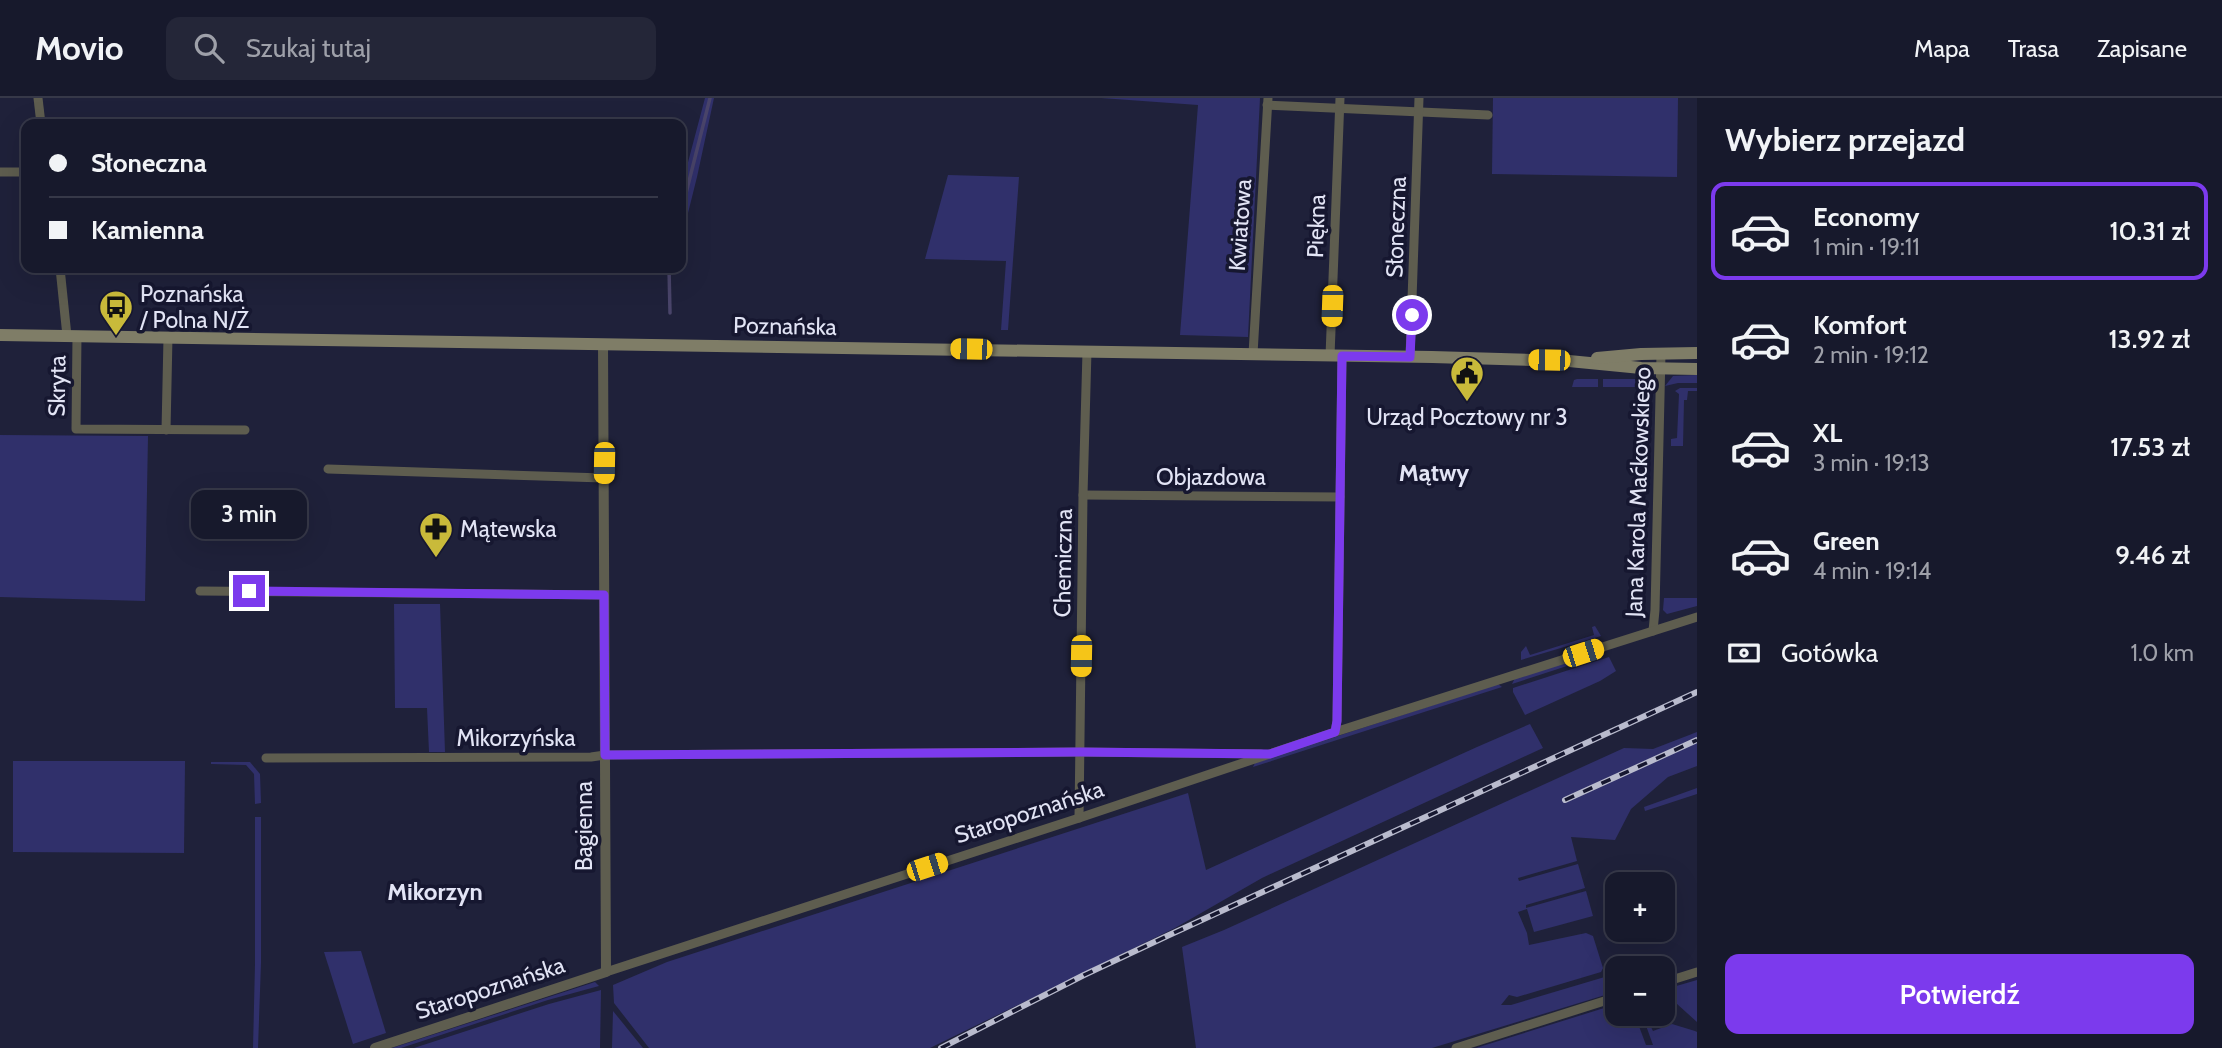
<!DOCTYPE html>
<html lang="pl">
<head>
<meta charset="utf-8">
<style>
  :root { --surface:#17192c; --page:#242638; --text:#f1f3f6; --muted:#9ea0a9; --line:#363848; --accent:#7c3aed }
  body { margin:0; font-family:Cabin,sans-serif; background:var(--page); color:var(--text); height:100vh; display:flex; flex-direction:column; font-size:26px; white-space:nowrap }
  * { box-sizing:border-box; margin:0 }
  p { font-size:23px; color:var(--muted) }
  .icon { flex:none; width:38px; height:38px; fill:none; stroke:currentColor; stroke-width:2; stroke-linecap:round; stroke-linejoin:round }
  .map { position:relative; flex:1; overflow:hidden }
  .sheet { display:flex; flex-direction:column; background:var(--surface); width:525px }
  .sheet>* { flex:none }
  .banner { position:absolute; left:21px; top:21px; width:665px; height:154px; border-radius:14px; box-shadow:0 7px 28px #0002,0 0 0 2px var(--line); display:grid; align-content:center; height:154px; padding:0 28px; background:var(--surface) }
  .controls { position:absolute; left:1605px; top:774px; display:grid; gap:14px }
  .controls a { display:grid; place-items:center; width:70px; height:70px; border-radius:14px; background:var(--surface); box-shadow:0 7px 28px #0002,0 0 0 2px var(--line); font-size:35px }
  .end { position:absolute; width:32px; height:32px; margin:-16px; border:9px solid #7c3aed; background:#fff; box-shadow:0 0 0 4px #fff }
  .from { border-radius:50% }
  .bubble { position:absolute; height:49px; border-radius:14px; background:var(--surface); box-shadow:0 7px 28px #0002,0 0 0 2px var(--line); font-size:23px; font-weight:600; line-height:49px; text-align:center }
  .car { position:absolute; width:21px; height:42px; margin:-21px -10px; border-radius:9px; box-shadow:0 0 5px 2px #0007; background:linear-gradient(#f5c518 24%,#345 0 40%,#f5c518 0 76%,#345 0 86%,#f5c518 0) }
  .banner b { display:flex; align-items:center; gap:24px; height:66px; font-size:26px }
  .banner b+b { border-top:2px solid var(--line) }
  .banner i { width:18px; height:18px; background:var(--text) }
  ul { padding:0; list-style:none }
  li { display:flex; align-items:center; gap:21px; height:98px; margin:0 14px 10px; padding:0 14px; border:4px solid transparent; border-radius:14px }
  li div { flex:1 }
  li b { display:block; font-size:26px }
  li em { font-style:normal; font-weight:600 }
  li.current { border-color:var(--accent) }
  li>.icon { width:63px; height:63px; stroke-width:1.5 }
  h2 { padding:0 28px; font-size:32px; line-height:84px }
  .pay { display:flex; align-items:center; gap:18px; height:77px; padding:0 28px; font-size:26px }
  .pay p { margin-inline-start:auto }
  .action { display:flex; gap:14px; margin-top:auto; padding:14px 28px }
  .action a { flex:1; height:80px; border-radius:14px; background:var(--accent); color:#fff; font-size:28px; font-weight:600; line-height:80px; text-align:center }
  header { display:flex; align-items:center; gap:42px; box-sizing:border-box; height:98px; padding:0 35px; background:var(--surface); border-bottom:2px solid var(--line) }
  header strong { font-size:33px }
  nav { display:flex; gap:38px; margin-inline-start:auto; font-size:24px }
  .search { width:490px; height:63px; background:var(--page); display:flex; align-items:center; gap:18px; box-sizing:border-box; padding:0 24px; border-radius:14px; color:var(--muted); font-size:26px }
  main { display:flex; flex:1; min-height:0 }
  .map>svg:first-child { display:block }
  .green { fill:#30306b }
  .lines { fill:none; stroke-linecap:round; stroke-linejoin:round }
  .stream { stroke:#494469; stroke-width:3.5 }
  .minor { stroke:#5e5d4f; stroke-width:9 }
  .tertiary { stroke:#5e5d4f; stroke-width:10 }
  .secondary { stroke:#7f7d67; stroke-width:12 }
  .rail-casing { stroke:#b9bbcd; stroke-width:6 }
  .rail { stroke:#161730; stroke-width:3.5; stroke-dasharray:10; stroke-linecap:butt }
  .route { stroke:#7c3aed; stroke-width:9 }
  .labels { text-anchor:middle; stroke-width:7; stroke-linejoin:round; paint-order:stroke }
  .street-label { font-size:23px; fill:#e2e4f5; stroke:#161730 }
  .poi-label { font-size:23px; fill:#e2e4f5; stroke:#161730; text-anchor:start }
  .neighbourhood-label { font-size:24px; font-weight:bold; fill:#e2e4f5; stroke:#161730 }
</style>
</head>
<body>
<header>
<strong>Movio</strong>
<div class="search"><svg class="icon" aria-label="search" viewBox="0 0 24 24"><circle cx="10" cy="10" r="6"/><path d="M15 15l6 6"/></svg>Szukaj tutaj</div>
<nav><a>Mapa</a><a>Trasa</a><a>Zapisane</a></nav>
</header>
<main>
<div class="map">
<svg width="1697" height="950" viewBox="0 0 1697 950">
  <rect width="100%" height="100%" fill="#1f213a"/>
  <g class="green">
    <polygon points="705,0 714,0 697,79 681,143 681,72 687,68"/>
    <polygon points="1101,0 1260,0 1248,239 1180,237 1198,7"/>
    <polygon points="1493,0 1678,0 1677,79 1492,76"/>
    <polygon points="948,77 1019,79 1008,232 1001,232 1006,163 925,161"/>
    <polygon points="1697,277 1697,285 1678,285 1665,288 1673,278"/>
    <polygon points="1577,281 1598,281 1598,289 1572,289 1574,282"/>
    <rect x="1603" y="281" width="34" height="8"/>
    <polygon points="1680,290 1697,290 1697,293 1688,293 1687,302 1684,302 1683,348 1671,348 1671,341 1677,340 1679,296 1675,293"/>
    <polygon points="0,337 148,338 145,503 0,499"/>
    <polygon points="1664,500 1697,500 1697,508 1667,516 1663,512"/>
    <polygon points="394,506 440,506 445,654 429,654 427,610 395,610"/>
    <polygon points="1595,528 1601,538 1521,562 1521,554 1526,548 1530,557 1594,537 1592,529"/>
    <polygon points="1600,554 1601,557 1512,586 1515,580"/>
    <polygon points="1609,559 1616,573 1600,583 1525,617 1513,594 1513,590"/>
    <polygon points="1498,586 1502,589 1253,669 1255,665"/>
    <polygon points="1530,626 1543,650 1262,780 1175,830 930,950 649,950 614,905 613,887 667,864 1188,695 1206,772 1477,649"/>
    <polygon points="1697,634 1697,668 1668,679 1631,711 1615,742 1571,739 1577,763 1518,780 1519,783 1578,766 1585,790 1526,807 1526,810 1586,793 1593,818 1534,834 1527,811 1518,814 1527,835 1529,847 1586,835 1593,838 1603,870 1601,874 1517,899 1509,897 1501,907 1511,907 1608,878 1609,885 1603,887 1605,897 1432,950 1196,950 1182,849 1224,832 1624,650 1653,651"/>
    <polygon points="13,663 185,663 184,755 13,754"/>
    <polygon points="211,664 250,664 260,676 261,705 255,706 254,676 246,667 211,666"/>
    <polygon points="1697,690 1697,696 1645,713 1644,709"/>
    <polygon points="255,719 261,719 261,865 258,950 253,950 255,866"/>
    <polygon points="361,853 386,935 353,946 324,854"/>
    <polygon points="1697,882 1697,924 1666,896 1666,891"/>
    <polygon points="595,884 599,888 548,902 401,950 392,950"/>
    <polygon points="601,892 600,950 414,950 549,906"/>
    <polygon points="1617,906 1617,915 1634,915 1646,947 1653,947 1644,922 1646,919 1653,933 1672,926 1695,933 1697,934 1697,950 1476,950"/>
    <polygon points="613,913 643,950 612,950"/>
  </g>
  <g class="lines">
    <g class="stream">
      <polyline points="681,115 710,0"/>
      <polyline points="669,170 670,215"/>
    </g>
    <g class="minor">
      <polyline points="38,0 41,26"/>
      <polyline points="1267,7 1488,17"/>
      <polyline points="0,74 26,74"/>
      <polyline points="60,170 67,238"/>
      <polyline points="77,238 76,331 245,332"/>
      <polyline points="1253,256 1268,0"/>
      <polyline points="1330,258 1340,0"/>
      <polyline points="1410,259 1419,0"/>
      <polyline points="166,332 168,239"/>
      <polyline points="328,371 603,380"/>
      <polyline points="1083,397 1340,399"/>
      <polyline points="200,493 604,497"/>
      <polyline points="1653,533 1655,512 1661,256"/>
      <polyline points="1335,634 1337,623 1342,258"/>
      <polyline points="266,660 591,659 605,657 1080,654 1261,656"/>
      <polyline points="1079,720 1083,397 1087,253"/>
      <polyline points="606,874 1079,720 1335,634 1697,519"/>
      <polyline points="1662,885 1697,874"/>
      <polyline points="1456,950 1617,899"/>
    </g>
    <polyline class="tertiary" points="375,950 606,874 603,246"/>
    <g class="secondary">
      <polyline points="0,237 1432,259 1569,263 1641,270 1697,271"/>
      <polyline points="1597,260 1641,256 1697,255"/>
    </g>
    <g class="rail-casing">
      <g id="rail">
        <polyline points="1565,702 1697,642"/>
        <polyline points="941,950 1084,877 1167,838 1697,594"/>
      </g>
    </g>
    <use href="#rail" class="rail"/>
  </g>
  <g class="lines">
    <polyline class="route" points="249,493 604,497 605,657 1080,654 1270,656 1335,634 1337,623 1342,258 1410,259 1412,217"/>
  </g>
  <defs>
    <g id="bus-pin" transform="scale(1.75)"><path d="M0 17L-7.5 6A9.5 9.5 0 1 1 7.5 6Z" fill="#c9ba3a" stroke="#161730"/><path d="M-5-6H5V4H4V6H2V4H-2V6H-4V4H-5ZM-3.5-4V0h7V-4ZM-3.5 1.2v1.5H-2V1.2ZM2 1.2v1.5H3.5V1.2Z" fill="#111"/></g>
    <g id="civic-pin" transform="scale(1.75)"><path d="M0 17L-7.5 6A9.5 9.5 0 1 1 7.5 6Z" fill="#c9ba3a" stroke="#161730"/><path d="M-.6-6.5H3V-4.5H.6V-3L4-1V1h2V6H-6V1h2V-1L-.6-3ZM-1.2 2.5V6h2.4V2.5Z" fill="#111"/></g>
    <g id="pharmacy-pin" transform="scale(1.75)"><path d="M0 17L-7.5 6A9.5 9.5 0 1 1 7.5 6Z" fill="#c9ba3a" stroke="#161730"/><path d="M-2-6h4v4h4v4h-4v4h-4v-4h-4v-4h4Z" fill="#111"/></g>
  </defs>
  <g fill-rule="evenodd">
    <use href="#bus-pin" x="116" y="209"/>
    <use href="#civic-pin" x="1467" y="275"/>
    <use href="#pharmacy-pin" x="436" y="431"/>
  </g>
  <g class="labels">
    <g class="street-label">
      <text transform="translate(1240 127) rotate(-86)" y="8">Kwiatowa</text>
      <text transform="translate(1316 128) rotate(-88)" y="8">Piękna</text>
      <text transform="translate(1396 129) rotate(-88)" y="8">Słoneczna</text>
      <text transform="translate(785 228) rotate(1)" y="8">Poznańska</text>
      <text transform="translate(57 288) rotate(-89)" y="8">Skryta</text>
      <text x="1211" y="387">Objazdowa</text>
      <text transform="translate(1638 394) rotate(-88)" y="8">Jana Karola Maćkowskiego</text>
      <text transform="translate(1063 465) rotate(-89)" y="8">Chemiczna</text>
      <text x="516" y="648">Mikorzyńska</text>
      <text transform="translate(1029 714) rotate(-18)" y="8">Staropoznańska</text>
      <text transform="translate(584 728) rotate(-90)" y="8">Bagienna</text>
      <text transform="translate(490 890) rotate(-18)" y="8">Staropoznańska</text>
    </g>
    <g class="poi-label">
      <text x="140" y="204">Poznańska<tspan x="140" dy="26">/ Polna N/Ż</tspan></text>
      <text x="1467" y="327" text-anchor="middle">Urząd Pocztowy nr 3</text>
      <text x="460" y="439">Mątewska</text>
    </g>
    <g class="neighbourhood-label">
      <text x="1434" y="383">Mątwy</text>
      <text x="435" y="802">Mikorzyn</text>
    </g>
  </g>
</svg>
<div class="controls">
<a>+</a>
<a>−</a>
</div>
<i class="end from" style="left:1412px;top:217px"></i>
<i class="end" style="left:249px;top:493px"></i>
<div class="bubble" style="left:191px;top:392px;width:116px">3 min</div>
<i class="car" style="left:1332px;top:208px;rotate:182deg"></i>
<i class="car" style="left:971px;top:251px;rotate:271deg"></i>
<i class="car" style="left:1549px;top:262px;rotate:271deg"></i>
<i class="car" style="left:604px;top:365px;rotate:181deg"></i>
<i class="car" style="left:1583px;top:555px;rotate:72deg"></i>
<i class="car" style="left:1081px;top:558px;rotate:181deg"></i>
<i class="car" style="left:927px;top:769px;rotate:72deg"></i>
<div class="banner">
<b><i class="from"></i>Słoneczna</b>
<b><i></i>Kamienna</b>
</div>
</div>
<section class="sheet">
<h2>Wybierz przejazd</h2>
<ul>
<li class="current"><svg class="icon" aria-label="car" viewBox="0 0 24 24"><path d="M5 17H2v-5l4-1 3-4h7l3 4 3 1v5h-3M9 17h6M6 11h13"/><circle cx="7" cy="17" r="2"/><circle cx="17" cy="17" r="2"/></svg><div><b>Economy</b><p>1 min · 19:11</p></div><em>10.31 zł</em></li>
<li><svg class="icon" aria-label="car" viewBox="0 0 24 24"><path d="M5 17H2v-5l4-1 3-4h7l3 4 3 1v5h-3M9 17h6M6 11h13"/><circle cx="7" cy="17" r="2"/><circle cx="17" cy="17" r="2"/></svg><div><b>Komfort</b><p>2 min · 19:12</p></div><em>13.92 zł</em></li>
<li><svg class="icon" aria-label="car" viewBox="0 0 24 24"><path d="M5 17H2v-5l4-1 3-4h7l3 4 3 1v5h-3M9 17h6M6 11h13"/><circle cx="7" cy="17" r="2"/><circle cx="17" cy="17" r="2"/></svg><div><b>XL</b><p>3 min · 19:13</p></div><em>17.53 zł</em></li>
<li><svg class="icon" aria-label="car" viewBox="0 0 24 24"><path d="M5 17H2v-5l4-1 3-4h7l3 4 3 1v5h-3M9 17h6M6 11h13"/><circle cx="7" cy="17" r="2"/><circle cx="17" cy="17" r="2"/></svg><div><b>Green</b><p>4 min · 19:14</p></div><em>9.46 zł</em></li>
</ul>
<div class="pay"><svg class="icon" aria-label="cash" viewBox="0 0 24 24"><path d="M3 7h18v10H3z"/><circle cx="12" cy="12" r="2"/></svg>Gotówka<p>1.0 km</p></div>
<div class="action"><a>Potwierdź</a></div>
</section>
</main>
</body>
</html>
